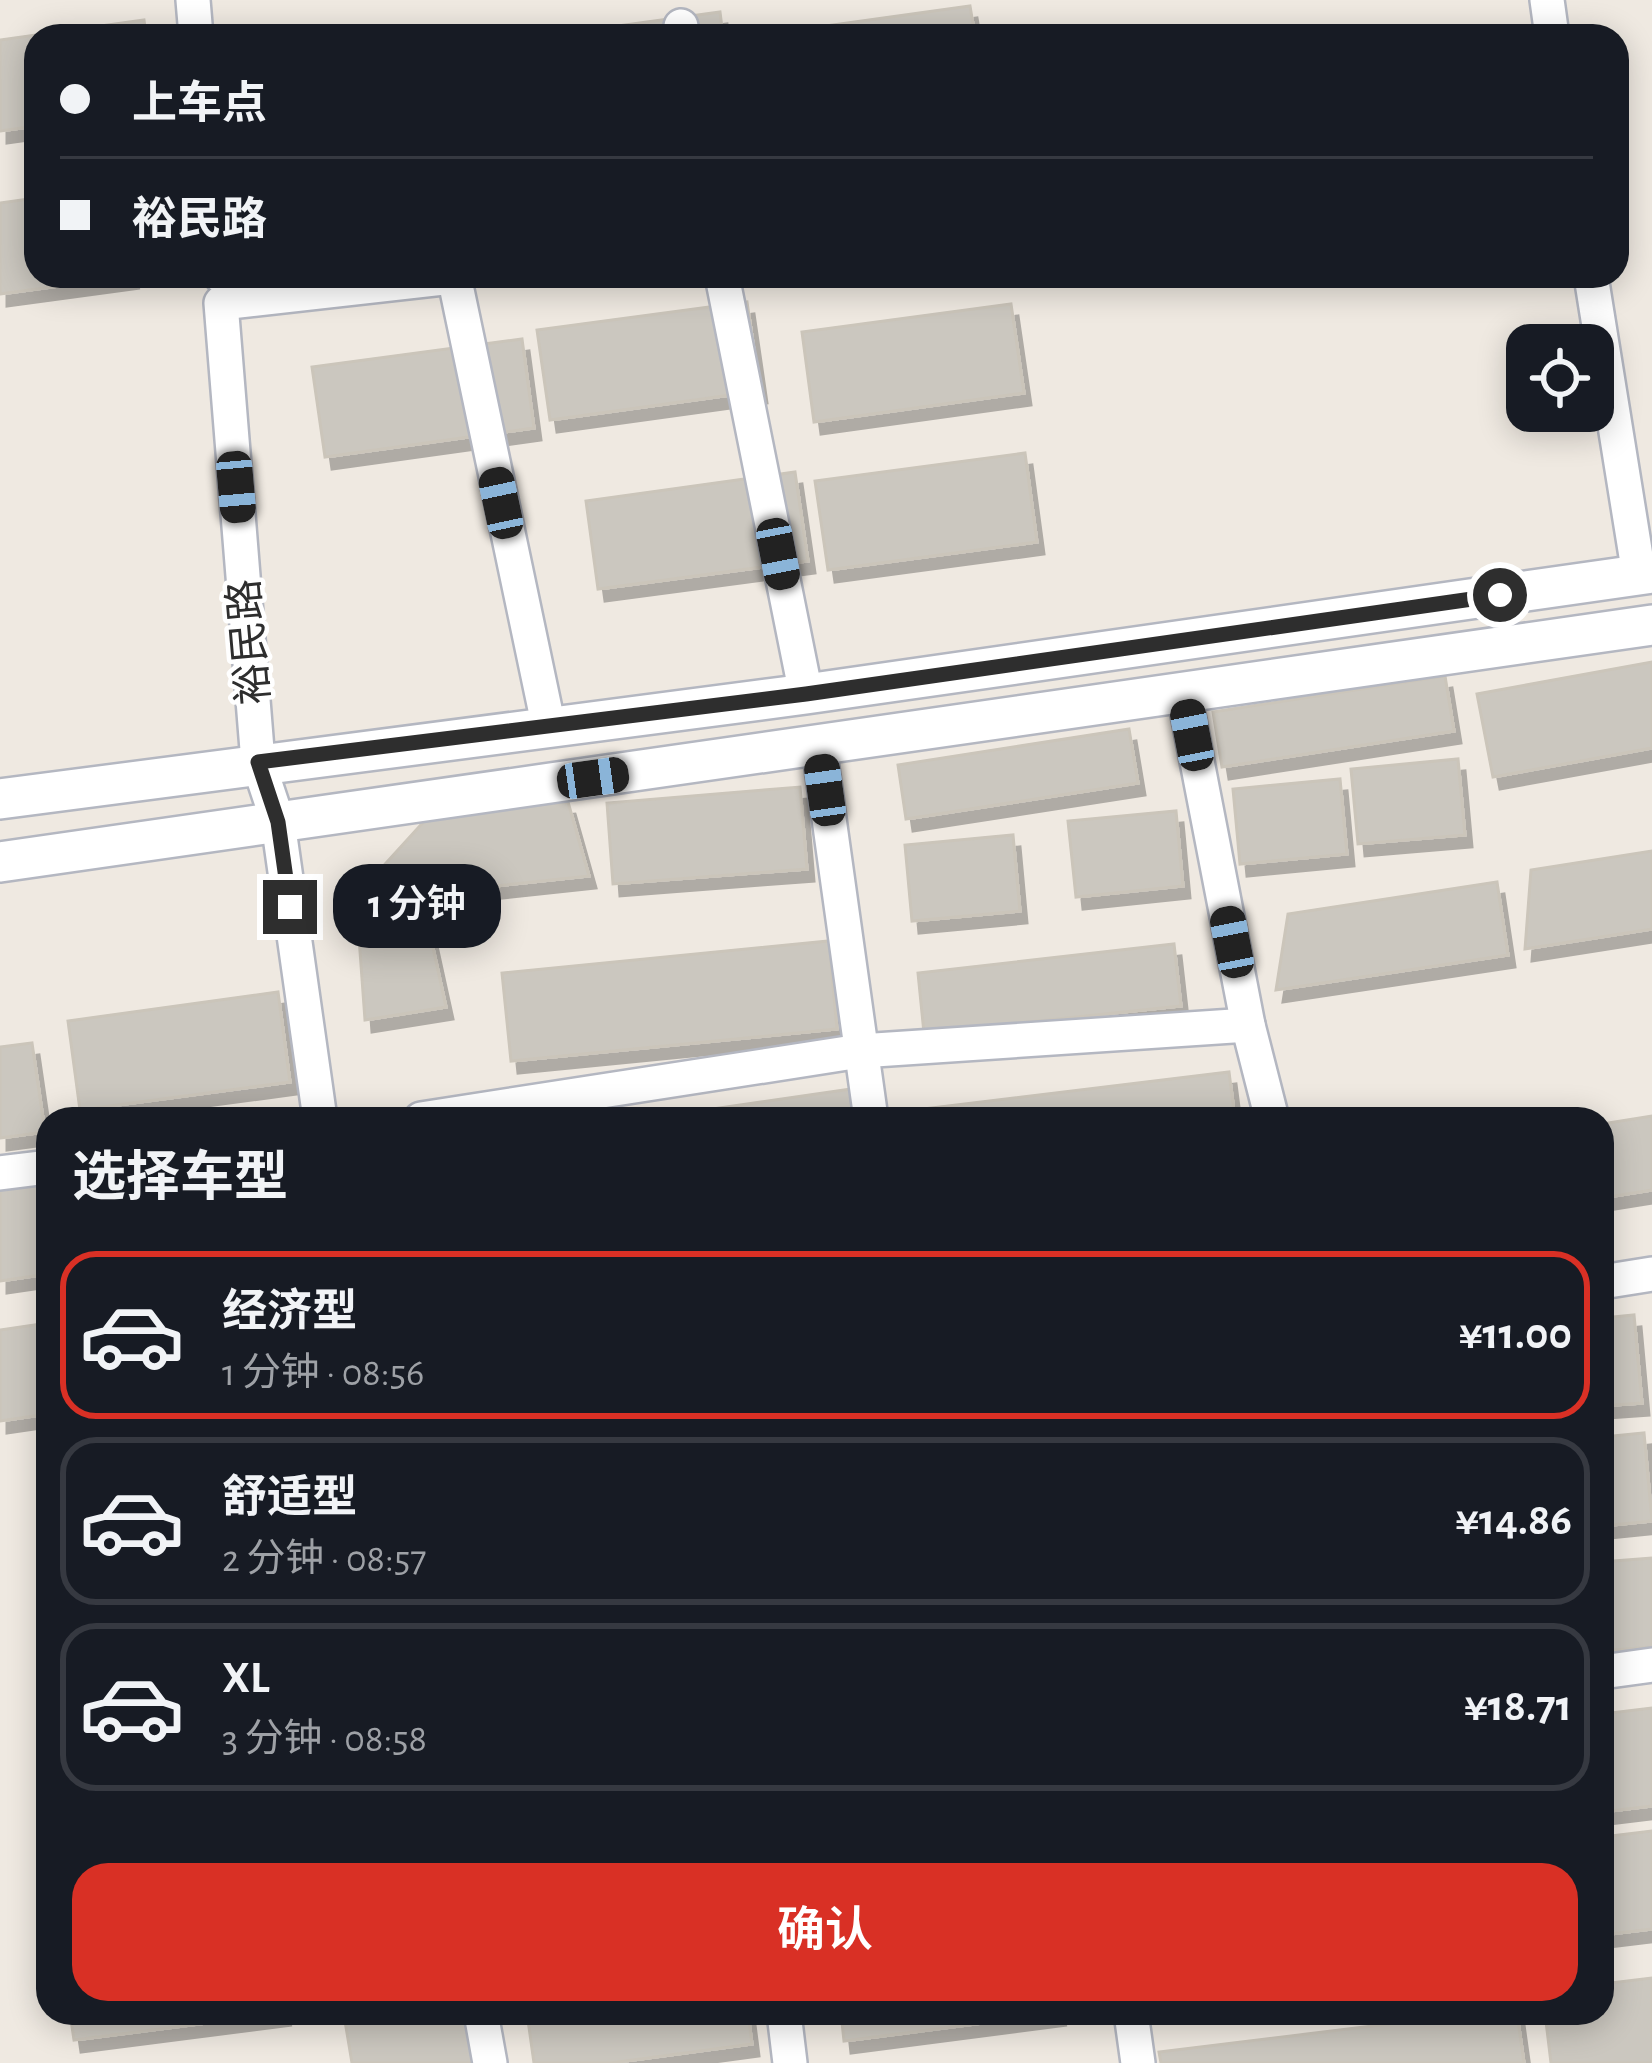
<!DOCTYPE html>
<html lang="zh">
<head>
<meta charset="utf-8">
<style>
  :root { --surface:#171b24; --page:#242831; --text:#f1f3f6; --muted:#9ea1a6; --line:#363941; --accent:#d93025 }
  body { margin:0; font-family:"Alegreya Sans","Noto Sans SC",sans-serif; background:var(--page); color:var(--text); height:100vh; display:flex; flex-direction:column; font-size:45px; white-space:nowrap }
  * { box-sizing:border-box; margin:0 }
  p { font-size:39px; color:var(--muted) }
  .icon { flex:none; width:66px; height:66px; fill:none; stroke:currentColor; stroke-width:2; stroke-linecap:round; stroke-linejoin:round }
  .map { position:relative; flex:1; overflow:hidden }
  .drawer { position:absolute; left:36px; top:1107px; width:1578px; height:918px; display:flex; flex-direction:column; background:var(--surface); border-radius:36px; box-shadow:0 6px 30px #0003 }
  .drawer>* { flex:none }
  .hud { position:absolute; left:24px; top:24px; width:1605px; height:264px; border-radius:36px; box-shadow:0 6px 30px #0003; display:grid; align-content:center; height:264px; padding:0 36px; background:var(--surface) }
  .fabs { position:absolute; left:1506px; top:324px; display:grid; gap:24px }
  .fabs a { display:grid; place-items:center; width:108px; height:108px; border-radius:24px; background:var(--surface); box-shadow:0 6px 30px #0003; font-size:60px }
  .end { position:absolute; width:54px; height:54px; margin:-27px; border:15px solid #2e2e2e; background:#fff; box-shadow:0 0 0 6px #fff }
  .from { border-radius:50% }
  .bubble { position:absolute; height:84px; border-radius:36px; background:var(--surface); box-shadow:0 6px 30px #0003; font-size:39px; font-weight:600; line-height:84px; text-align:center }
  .car { position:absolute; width:36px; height:72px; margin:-36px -18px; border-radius:15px; box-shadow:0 0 9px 3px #0007; background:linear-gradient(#222 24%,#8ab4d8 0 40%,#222 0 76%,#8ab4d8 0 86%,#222 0) }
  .hud b { display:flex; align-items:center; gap:42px; height:114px; font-size:45px }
  .hud b+b { border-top:3px solid var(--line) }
  .hud i { width:30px; height:30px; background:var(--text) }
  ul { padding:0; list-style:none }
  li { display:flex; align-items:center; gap:36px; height:168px; margin:0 24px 18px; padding:0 12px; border:6px solid var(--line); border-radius:36px }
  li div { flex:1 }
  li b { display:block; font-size:45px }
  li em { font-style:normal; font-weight:600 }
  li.selected { border-color:var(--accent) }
  li>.icon { width:108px; height:108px; stroke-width:1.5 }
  h2 { padding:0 36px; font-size:54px; line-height:144px }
  .action { display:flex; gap:24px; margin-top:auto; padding:24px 36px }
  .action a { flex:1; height:138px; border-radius:36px; background:var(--accent); color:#fff; font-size:48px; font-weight:600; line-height:138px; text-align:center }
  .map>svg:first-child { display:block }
  .building { fill:#cbc7bf; stroke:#cbc5ba; stroke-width:3; filter:url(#shadow) }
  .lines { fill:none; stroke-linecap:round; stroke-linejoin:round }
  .minor-casing { stroke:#b4b7c1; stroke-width:38 }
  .tertiary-casing { stroke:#b4b7c1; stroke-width:44 }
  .minor { stroke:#fff; stroke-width:33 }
  .tertiary { stroke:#fff; stroke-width:39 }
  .route { stroke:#2e2e2e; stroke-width:15 }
  .labels { text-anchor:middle; stroke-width:9; stroke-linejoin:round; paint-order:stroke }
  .street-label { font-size:42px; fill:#2e2e2e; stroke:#fff }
</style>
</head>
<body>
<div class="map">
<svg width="1652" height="2063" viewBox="0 0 1652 2063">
  <defs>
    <filter id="shadow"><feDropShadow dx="7" dy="12" stdDeviation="0" flood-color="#0004"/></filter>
  </defs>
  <rect width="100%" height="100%" fill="#efe9e1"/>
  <g class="building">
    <polygon points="970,6 975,36 761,35"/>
    <polygon points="720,12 723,36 545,36"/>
    <polygon points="144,20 146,36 36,36 36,126 0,131 0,40"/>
    <polygon points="36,198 36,276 133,276 0,294 0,203"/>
    <polygon points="747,302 760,391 550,420 537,330"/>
    <polygon points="1011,304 1024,393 814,422 802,332"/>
    <polygon points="522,339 534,428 325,457 312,367"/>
    <polygon points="1025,453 1037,542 828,570 815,481"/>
    <polygon points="795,472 808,561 598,589 586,501"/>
    <polygon points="1652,662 1652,748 1493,777 1477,694"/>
    <polygon points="1445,676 1454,731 1222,767 1213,712"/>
    <polygon points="1129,729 1138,783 906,819 898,765"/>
    <polygon points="1458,759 1465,835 1358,844 1351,769"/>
    <polygon points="1340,779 1347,854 1240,864 1233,789"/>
    <polygon points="800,787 807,869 613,884 607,803"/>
    <polygon points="568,802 589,876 458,890 430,934 446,1007 365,1020 356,896 429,816"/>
    <polygon points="1176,811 1183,886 1076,897 1068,821"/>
    <polygon points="1013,835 1020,911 912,921 905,845"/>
    <polygon points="1652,851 1652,929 1525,949 1531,870"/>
    <polygon points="1497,882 1508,955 1276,990 1288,914"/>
    <polygon points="829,941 837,1029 511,1061 502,973"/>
    <polygon points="1174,944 1181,1006 924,1033 918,973"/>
    <polygon points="278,992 290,1082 80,1110 68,1021"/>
    <polygon points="32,1043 45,1132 0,1138 0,1047"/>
    <polygon points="1229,1072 1235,1119 898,1119 898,1112"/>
    <polygon points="858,1088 862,1119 644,1119"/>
    <polygon points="1652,1116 1652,1190 1602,1198 1602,1124"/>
    <polygon points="48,1184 48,1274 0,1281 0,1190"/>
    <polygon points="1634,1315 1642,1403 1602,1406 1602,1318"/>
    <polygon points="48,1323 48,1414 0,1421 0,1330"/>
    <polygon points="1644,1433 1652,1521 1602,1526 1602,1437"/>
    <polygon points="1652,1558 1652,1647 1602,1651 1602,1562"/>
    <polygon points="1652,1708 1652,1806 1602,1812 1602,1714"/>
    <polygon points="1652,1831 1652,1929 1602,1935 1602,1837"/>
    <polygon points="1652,1978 1652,2063 1551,2063 1545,2013 1602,2013 1602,1984"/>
    <polygon points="70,2013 285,2013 74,2040"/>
    <polygon points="395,2013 464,2013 473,2063 352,2063 345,2021"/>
    <polygon points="527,2013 748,2013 752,2044 611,2063 534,2063"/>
    <polygon points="841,2013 1060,2013 844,2041"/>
    <polygon points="1479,2013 1517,2013 1524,2063 1161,2063 1159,2052"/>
  </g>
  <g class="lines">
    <g class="minor-casing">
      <g id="minor">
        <polyline points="193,0 196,36"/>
        <polyline points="1547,0 1552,36"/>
        <polyline points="681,26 682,36"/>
        <polyline points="221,276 236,276"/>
        <polyline points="454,276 549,728"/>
        <polyline points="722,276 806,694"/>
        <polyline points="1591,276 1639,575"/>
        <polyline points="1184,694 1248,1025 1272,1119"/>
        <polyline points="819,747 871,1119"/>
        <polyline points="320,1119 278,822 258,762 221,303 461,276"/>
        <polyline points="421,1119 860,1051 1248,1025"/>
        <polyline points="0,1173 48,1167"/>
        <polyline points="1602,1282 1652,1274"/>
        <polyline points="1602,1672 1652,1665"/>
        <polyline points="481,2013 490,2063"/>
        <polyline points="784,2013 790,2063"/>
        <polyline points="1131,2013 1138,2063"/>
      </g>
    </g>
    <g class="tertiary-casing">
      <g id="tertiary">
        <polyline points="0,799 806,694 1652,573"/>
        <polyline points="0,862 1652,625"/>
      </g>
    </g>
    <use href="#minor" class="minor"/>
    <use href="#tertiary" class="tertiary"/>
  </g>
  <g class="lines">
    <polyline class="route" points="290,907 278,822 258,762 806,694 1500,595"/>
  </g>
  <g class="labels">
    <g class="street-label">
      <text transform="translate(248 642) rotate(-95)" y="15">裕民路</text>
    </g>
  </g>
</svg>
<div class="fabs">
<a><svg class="icon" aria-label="locate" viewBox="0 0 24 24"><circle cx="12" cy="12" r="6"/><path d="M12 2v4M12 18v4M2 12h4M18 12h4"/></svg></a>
</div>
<i class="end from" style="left:1500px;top:595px"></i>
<i class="end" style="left:290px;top:907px"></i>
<div class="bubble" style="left:333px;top:864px;width:168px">1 分钟</div>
<i class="car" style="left:236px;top:487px;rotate:175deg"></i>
<i class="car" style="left:501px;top:503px;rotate:348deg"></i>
<i class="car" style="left:778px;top:554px;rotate:169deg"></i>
<i class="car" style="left:1192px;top:735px;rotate:349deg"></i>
<i class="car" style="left:593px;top:778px;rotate:82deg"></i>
<i class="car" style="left:825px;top:790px;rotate:352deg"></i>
<i class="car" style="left:1232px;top:942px;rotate:349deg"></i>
<div class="hud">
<b><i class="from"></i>上车点</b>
<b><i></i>裕民路</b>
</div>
<section class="drawer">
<h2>选择车型</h2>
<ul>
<li class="selected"><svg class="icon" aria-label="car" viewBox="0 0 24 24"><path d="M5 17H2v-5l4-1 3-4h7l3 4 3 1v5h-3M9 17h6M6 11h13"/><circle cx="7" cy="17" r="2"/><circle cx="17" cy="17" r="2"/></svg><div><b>经济型</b><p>1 分钟 · 08:56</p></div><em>¥11.00</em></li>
<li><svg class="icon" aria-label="car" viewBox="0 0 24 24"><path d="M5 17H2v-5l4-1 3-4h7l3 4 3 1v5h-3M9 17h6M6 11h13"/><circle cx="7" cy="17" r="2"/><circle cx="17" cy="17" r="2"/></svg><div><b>舒适型</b><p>2 分钟 · 08:57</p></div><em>¥14.86</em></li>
<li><svg class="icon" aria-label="car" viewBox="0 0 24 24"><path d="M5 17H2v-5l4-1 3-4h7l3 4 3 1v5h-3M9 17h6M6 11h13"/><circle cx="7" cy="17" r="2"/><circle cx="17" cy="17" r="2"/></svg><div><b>XL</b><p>3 分钟 · 08:58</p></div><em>¥18.71</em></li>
</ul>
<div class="action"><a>确认</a></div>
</section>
</div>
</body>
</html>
